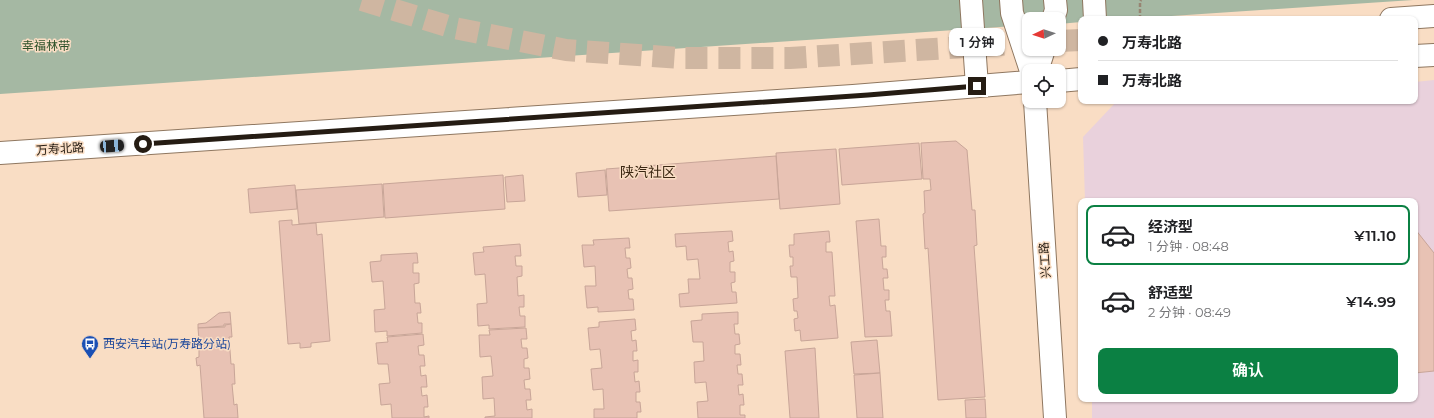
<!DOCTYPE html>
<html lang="zh">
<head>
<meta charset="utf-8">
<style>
  :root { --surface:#fff; --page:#f2f2f2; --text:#202124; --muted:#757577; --line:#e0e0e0; --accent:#0b8043 }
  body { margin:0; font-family:Montserrat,"Noto Sans SC",sans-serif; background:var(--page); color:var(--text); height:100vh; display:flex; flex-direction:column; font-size:15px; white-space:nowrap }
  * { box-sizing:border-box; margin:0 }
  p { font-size:13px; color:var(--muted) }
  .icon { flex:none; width:22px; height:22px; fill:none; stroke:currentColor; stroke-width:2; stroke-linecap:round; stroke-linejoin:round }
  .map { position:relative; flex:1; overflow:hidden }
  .side { position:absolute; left:1078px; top:198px; width:340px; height:204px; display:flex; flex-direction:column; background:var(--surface); border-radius:8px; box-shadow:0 1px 3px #0004 }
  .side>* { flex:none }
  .banner { position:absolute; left:1078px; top:16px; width:340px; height:88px; border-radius:8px; box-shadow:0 1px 3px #0004; display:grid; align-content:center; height:88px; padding:0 20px; background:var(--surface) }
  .needle { width:26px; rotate:266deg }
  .tools { position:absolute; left:1022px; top:12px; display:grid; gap:8px }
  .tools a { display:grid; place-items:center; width:44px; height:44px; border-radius:8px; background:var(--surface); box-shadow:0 1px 3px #0004; font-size:20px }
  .end { position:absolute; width:18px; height:18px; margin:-9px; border:5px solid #251c13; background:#fff; box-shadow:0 0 0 2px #fff }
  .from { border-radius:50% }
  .bubble { position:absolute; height:28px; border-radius:8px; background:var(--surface); box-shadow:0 1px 3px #0004; font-size:13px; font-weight:600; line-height:28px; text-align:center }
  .car { position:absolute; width:12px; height:24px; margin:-12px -6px; border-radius:5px; box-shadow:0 0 3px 1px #0007; background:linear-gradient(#222 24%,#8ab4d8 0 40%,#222 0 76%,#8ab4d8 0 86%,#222 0) }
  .banner b { display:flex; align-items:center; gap:14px; height:38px; font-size:15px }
  .banner b+b { border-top:1px solid var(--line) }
  .banner i { width:10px; height:10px; background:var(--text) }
  ul { padding:7px 0 0; list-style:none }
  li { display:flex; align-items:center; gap:12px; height:60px; margin:0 8px 6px; padding:0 12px; border:2px solid transparent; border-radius:8px }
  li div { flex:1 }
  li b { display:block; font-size:15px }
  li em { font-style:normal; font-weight:600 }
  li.on { border-color:var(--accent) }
  li>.icon { width:36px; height:36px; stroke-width:1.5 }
  .button { display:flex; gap:8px; margin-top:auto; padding:8px 20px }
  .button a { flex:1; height:46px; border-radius:8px; background:var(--accent); color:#fff; font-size:16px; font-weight:600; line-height:46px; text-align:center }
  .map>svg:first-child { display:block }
  .commercial { fill:#e9d1dc }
  .green { fill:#a5b8a3 }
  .building { fill:#e8c2b4; stroke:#c8a598 }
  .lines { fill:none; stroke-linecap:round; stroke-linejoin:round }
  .major-tunnel { stroke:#cfb6a1; stroke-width:22; stroke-dasharray:22 11; stroke-linecap:butt }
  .minor-casing { stroke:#8f7760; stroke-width:24 }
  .major-casing { stroke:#8f7760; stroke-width:24 }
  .path { stroke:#978472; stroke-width:2.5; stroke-dasharray:4 2; stroke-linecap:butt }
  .minor { stroke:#fff; stroke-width:22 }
  .major { stroke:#fff; stroke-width:22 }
  .route { stroke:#251c13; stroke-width:5 }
  .labels { text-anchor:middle; stroke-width:3; stroke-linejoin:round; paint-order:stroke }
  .park-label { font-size:12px; fill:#2e522a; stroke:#f9ddc4 }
  .street-label { font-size:12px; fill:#251c13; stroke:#f9ddc4 }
  .transit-label { font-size:12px; fill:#164399; stroke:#f9ddc4; text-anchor:start }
  .quarter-label { font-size:14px; fill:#3b2712; stroke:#f9ddc4 }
</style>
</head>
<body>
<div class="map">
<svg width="1434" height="418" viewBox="0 0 1434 418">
  <rect width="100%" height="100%" fill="#f9ddc4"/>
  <polygon class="commercial" points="1434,80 1434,418 1092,418 1092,399 1415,399 1415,201 1085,201 1083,137 1116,102 1136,101 1415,101 1415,82"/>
  <polygon class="green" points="0,0 1413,0 1127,19 1081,19 1081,22 1059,24 1059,19 1029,19 1029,25 0,94"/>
  <g class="building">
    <polygon points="956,141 967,150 972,210 975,210 977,245 974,246 985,397 938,400 928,248 925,249 923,214 925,213 924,191 931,190 930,179 923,179 921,143"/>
    <polygon points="919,143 922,179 842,185 839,149"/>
    <polygon points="836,149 840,204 780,209 776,153"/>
    <polygon points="776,156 779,199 609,211 606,169"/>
    <polygon points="605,170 607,195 578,197 576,173"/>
    <polygon points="503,175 505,209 385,218 383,184"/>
    <polygon points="523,175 525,201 507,202 505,177"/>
    <polygon points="382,184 384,217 299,224 296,190"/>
    <polygon points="295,185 297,209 250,213 248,189"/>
    <polygon points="879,219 881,246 886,246 886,257 882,257 883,269 887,269 888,278 883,278 884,290 889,290 889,300 885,300 886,311 890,311 892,336 865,337 856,221"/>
    <polygon points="292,220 292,225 316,223 317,235 322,234 330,341 311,343 311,347 300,348 300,343 288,344 279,221"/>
    <polygon points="1415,229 1434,253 1434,371 1415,373"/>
    <polygon points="732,231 733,241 728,242 729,252 733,251 734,261 730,262 730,272 735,272 735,282 731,283 732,292 736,292 737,303 680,307 679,294 689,293 688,279 700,279 698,259 687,260 686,246 676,247 675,234"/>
    <polygon points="829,231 830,242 826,242 826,252 832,252 835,296 829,296 830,306 835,305 838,338 801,341 800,330 795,331 794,319 798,318 797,311 794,311 793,299 798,298 797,277 791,277 790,266 793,266 793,257 790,257 789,245 794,245 794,234"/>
    <polygon points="629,238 630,248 625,248 626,258 630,258 631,268 627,269 628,278 632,278 633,289 628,290 629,299 633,299 634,310 598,312 598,307 587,308 585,286 596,286 595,266 584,267 582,245 594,245 593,240"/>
    <polygon points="520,244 521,256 515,256 516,266 522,266 522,276 517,277 518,296 524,295 524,307 519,307 520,316 525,316 525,327 489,329 489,325 478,326 477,304 487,303 485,274 475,275 473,253 484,252 483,247"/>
    <polygon points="417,253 418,263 413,263 413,273 419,273 419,283 414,284 415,303 420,303 421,313 417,313 418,323 422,323 422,333 387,336 387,331 375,332 374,310 385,309 383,281 372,282 370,262 381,261 381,255"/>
    <polygon points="230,312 231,324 224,324 224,326 198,328 198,324 206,323 219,313"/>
    <polygon points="738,312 738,324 734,324 735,334 739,334 740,344 735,345 735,354 740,354 741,365 737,365 738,374 742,374 743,385 738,385 739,395 743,394 744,405 740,405 740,415 745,415 745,418 698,418 697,402 708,401 706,382 695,383 694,362 704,361 703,342 693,342 691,321 702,320 702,314"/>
    <polygon points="635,319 636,330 631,331 632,341 636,340 637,351 633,351 633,361 638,360 638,372 634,372 635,382 639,381 640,392 636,392 636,402 640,402 641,412 637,412 637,418 594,418 594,409 604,409 603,389 593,390 591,369 602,368 600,349 590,350 588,328 599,327 599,322"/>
    <polygon points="231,324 232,337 229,337 231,364 234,364 235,384 232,384 234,405 237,404 238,418 204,418 200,365 197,366 196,358 199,357 199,348 195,348 195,340 199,340 198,328 225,327 225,325"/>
    <polygon points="526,328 527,339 521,339 522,348 527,348 528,358 524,359 524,368 529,368 530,379 524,380 525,389 530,389 531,400 526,400 527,410 532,409 532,418 485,418 485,417 495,416 494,398 483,399 482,377 493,376 491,356 480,357 479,335 490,335 489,330"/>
    <polygon points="423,334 424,345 418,346 419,355 424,355 425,366 420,366 421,376 426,375 427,387 421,387 422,396 427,395 428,407 424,407 424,417 429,416 429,418 392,418 391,404 381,405 379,384 390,383 388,364 378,364 376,343 388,342 387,337"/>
    <polygon points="877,340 880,373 854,374 851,342"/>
    <polygon points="815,348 819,418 790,418 785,351"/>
    <polygon points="880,373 883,418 857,418 854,375"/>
    <polygon points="985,399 986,418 966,418 965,400"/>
  </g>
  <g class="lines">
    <g class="major-tunnel">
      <polyline points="362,0 454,28 566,50 680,58 790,58 1029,43"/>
      <polyline points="1059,41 1081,40"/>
    </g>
    <g class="minor-casing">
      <g id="minor">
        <polyline points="1011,0 1012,13 1031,71"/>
        <polyline points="1053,19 1056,10 1055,0"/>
        <polyline points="1037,71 1044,49"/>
        <polyline points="1035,101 1055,418"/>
      </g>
    </g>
    <g class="major-casing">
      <g id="major">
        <polyline points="971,0 977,86"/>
        <polyline points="1094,0 1095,19"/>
        <polyline points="1391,19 1434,16"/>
        <polyline points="1415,56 1434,55"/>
        <polyline points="1059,81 1081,79"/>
        <polyline points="0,153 853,96 1029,82"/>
      </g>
    </g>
    <polyline class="path" points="1140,19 1140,2 1141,0"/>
    <use href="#minor" class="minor"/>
    <use href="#major" class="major"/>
  </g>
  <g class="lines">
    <polyline class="route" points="143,144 868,95 977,86"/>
  </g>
  <defs>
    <g id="bus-pin" transform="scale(0.9)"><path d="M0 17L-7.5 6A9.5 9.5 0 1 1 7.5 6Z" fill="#1a4fb4" stroke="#f9ddc4"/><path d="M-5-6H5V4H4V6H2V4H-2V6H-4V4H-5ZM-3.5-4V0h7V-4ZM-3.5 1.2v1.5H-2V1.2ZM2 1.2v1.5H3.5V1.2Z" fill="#fff"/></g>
  </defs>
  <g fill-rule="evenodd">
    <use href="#bus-pin" x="90" y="344"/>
  </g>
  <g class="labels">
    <g class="park-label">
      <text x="46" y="50">幸福林带</text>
    </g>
    <g class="street-label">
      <text transform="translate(60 149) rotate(-4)" y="4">万寿北路</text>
      <text transform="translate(1045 260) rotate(-94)" y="4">兴工路</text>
    </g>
    <g class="transit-label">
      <text x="103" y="348">西安汽车站(万寿路分站)</text>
    </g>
    <g class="quarter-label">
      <text x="648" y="177">陕汽社区</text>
    </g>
  </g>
</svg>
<div class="tools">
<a><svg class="needle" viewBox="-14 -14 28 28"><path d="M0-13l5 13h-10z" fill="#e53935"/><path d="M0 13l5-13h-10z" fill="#757577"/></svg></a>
<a><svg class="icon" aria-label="locate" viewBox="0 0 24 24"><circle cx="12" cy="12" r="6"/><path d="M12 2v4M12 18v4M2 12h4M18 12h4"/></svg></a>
</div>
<i class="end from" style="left:143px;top:144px"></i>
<i class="end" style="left:977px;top:86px"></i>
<div class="bubble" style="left:949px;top:28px;width:56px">1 分钟</div>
<i class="car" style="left:112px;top:146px;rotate:86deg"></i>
<div class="banner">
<b><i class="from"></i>万寿北路</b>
<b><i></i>万寿北路</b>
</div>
<section class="side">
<ul>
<li class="on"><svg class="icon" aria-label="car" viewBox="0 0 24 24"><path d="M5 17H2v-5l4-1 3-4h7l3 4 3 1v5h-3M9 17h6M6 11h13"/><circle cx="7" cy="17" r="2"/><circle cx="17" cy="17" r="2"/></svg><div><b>经济型</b><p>1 分钟 · 08:48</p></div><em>¥11.10</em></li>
<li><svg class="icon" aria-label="car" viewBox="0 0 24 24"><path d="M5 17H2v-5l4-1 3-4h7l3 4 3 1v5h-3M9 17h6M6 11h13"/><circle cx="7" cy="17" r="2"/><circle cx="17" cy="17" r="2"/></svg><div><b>舒适型</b><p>2 分钟 · 08:49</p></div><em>¥14.99</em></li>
</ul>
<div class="button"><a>确认</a></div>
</section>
</div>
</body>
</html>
